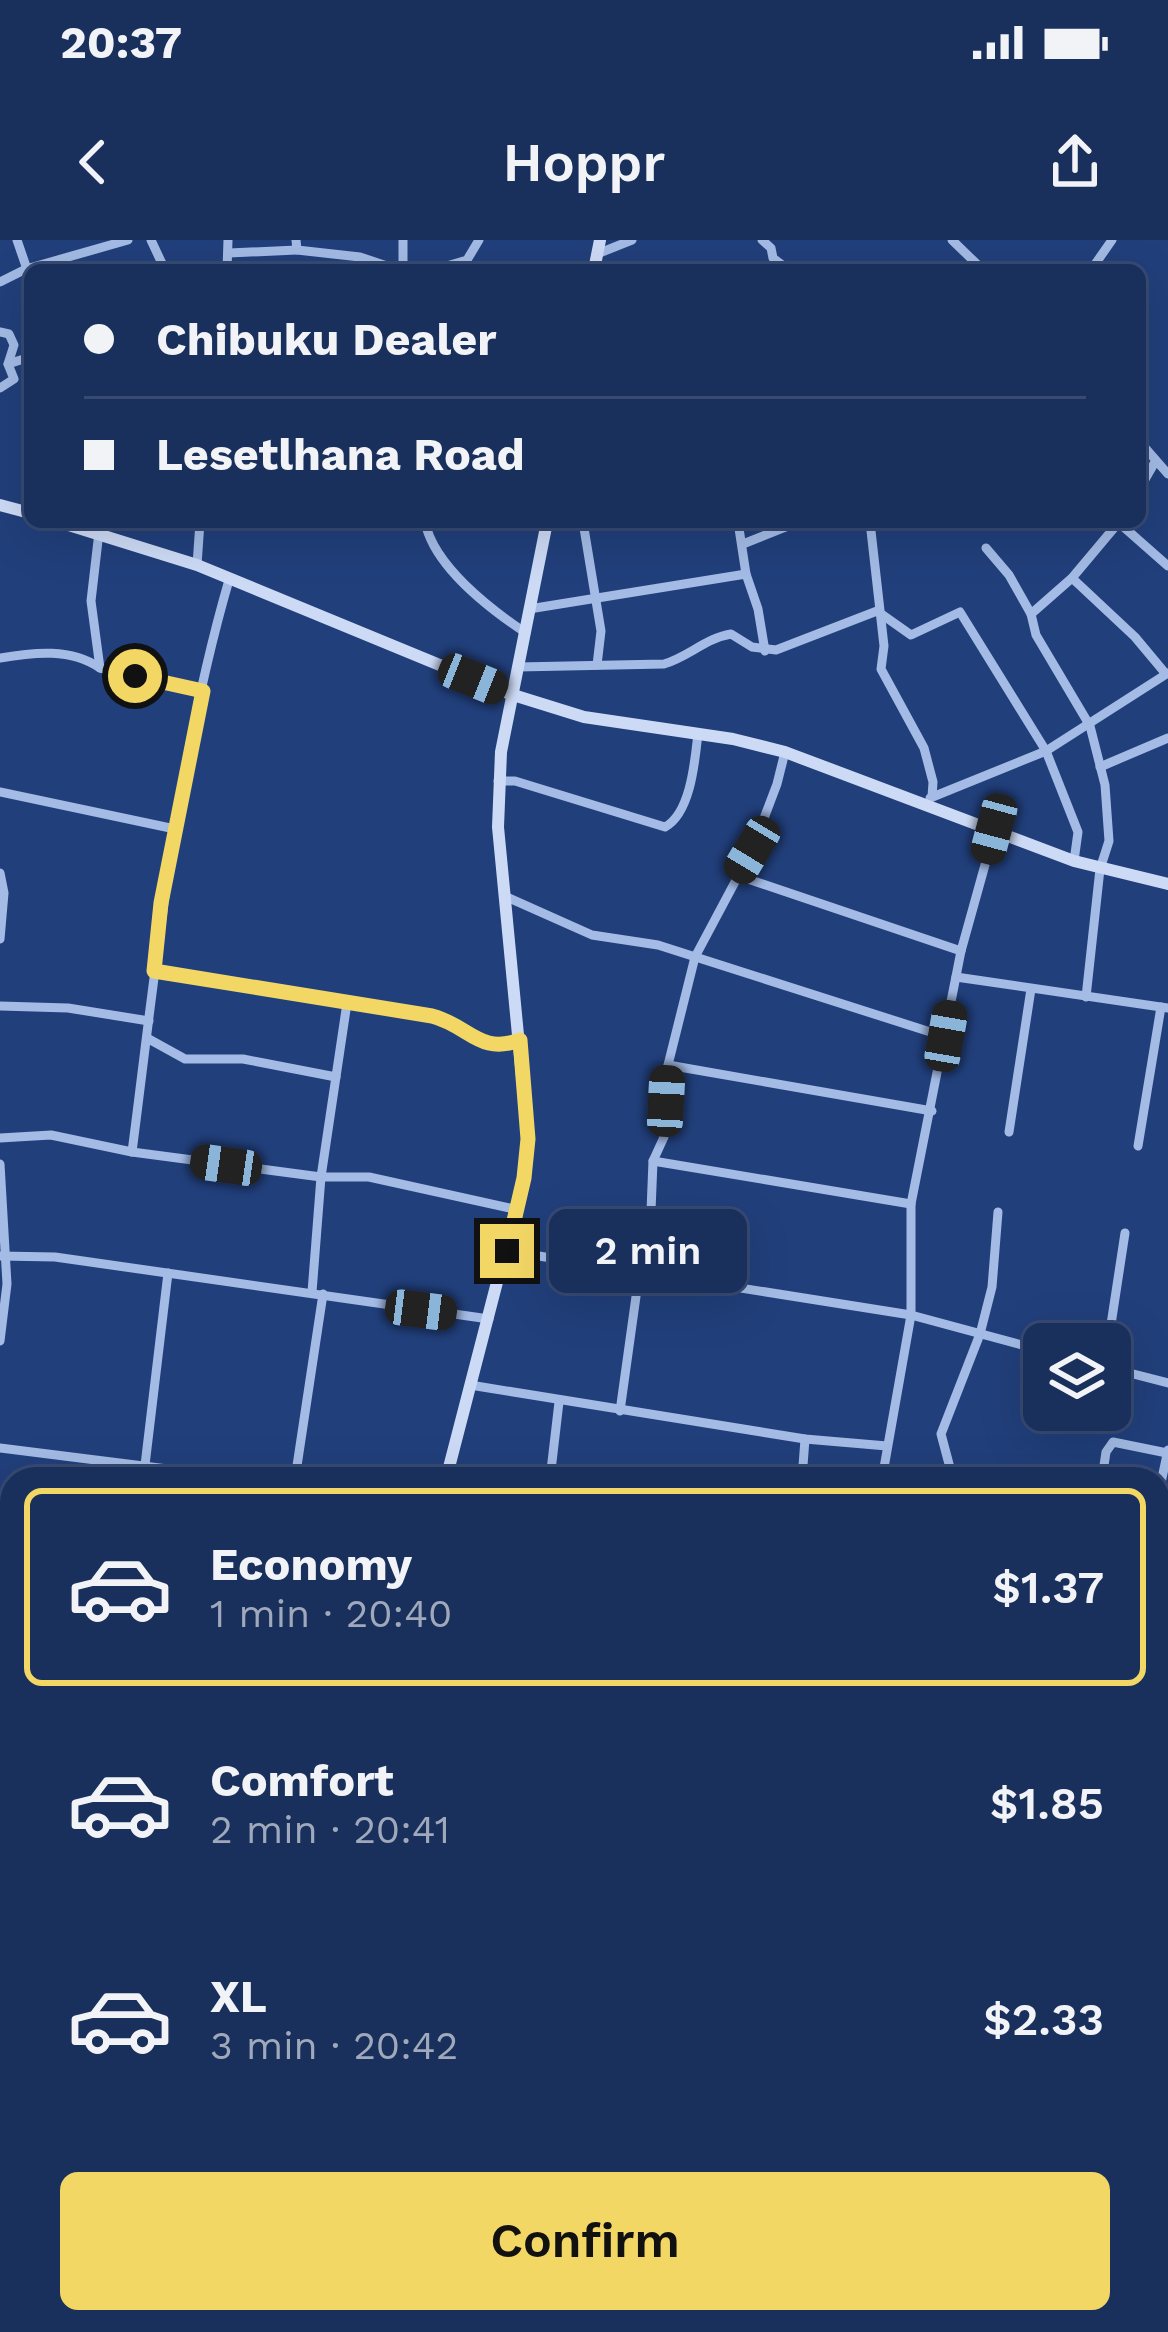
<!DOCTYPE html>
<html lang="en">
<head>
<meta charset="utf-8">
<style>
  :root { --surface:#192f5c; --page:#263b65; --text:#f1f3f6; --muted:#9fa9bb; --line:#374a72; --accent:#f2d765 }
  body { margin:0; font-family:"Work Sans",sans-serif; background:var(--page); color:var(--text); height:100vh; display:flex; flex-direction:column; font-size:45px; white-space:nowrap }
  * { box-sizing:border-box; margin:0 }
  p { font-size:39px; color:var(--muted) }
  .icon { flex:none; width:66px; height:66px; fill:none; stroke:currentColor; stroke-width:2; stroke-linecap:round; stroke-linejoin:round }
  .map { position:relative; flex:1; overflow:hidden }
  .panel { position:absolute; left:0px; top:1227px; width:1170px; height:867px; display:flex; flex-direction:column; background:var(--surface); border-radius:36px 36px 0 0; box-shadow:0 12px 48px #0002,0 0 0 3px var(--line) }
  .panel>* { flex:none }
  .top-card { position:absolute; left:24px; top:24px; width:1122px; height:264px; border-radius:18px; box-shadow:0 12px 48px #0002,0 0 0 3px var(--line); display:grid; align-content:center; height:264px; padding:0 60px; background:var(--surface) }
  .buttons { position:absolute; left:1023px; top:1083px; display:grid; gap:24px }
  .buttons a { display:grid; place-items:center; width:108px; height:108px; border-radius:18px; background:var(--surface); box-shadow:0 12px 48px #0002,0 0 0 3px var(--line); font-size:60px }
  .end { position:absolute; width:54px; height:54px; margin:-27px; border:15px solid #f2d765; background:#111; box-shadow:0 0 0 6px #111 }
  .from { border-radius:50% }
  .bubble { position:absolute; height:84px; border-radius:18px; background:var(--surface); box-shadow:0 12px 48px #0002,0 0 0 3px var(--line); font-size:39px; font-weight:600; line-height:84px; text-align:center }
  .car { position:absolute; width:36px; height:72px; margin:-36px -18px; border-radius:15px; box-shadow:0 0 9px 3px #0007; background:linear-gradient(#222 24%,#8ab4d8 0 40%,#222 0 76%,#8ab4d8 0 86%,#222 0) }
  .top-card b { display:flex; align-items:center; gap:42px; height:114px; font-size:45px }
  .top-card b+b { border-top:3px solid var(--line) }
  .top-card i { width:30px; height:30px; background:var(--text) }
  ul { padding:21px 0 0; list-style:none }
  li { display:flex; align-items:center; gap:36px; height:198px; margin:0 24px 18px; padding:0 36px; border:6px solid transparent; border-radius:18px }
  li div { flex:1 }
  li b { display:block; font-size:45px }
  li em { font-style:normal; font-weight:600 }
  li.active { border-color:var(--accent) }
  li>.icon { width:108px; height:108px; stroke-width:1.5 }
  .cta { display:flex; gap:24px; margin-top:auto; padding:24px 60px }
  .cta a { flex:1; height:138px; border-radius:18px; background:var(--accent); color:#111; font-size:48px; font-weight:600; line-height:138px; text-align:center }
  .status { display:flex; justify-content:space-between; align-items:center; height:84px; padding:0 60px; background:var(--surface); direction:ltr }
  .status svg { height:33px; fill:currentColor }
  header { display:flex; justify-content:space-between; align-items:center; height:156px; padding:0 60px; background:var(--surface); font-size:54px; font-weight:600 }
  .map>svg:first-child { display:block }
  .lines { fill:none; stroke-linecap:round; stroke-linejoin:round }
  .street { stroke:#a3bbe5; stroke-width:9 }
  .secondary { stroke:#cddaf5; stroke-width:12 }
  .route { stroke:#f2d765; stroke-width:15 }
</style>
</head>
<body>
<div class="status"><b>20:37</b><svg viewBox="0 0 49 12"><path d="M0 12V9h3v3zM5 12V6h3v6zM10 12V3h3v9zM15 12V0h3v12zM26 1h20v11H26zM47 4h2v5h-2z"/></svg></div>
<header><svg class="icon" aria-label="back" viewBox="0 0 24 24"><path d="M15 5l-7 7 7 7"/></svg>Hoppr<svg class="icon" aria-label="share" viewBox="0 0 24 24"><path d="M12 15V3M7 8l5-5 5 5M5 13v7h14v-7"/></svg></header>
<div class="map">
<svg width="1168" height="2092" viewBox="0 0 1168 2092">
  <rect width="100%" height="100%" fill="#213f7b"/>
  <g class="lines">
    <g class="street">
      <polyline points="17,0 30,38"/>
      <polyline points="151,0 165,30"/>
      <polyline points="296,0 297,10 360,17 399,30"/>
      <polyline points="403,0 403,30"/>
      <polyline points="762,0 771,8 773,18 789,30"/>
      <polyline points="952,0 983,30"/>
      <polyline points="229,13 297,10"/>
      <polyline points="597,14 632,0"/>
      <polyline points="227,30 228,0"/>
      <polyline points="410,30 440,28 467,20 479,0"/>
      <polyline points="1091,30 1112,0"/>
      <polyline points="0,42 26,29 128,0"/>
      <polyline points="0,92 9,94 14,105 8,124 14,139 0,148"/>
      <polyline points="8,124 30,117"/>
      <polyline points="1140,202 1168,234"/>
      <polyline points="1140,248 1155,222"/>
      <path d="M425,282C434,326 490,369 526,393"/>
      <polyline points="583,282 601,391 597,425"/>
      <polyline points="738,282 746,334 758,369 765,411"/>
      <polyline points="870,282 884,406 881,429 924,508 933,542 932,557"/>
      <polyline points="1118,282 1168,326"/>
      <polyline points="99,292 91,361 100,428 203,451"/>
      <polyline points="743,304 798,282"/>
      <polyline points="986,308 1009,335 1031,374 1036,395 1090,486 1105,545 1109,601 1100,629 1086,757"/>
      <polyline points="197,325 200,282"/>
      <polyline points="1072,338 1135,397 1166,434"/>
      <polyline points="529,369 746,334"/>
      <polyline points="1031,374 1072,338 1119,282"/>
      <path d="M0,418C34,412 71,408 100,428"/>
      <path d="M518,427L664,424C688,417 706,398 731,394L752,407L776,410L877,371L911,395L960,372L1046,511L1078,592L1074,621"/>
      <polyline points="1100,527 1168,498"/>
      <path d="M498,541H515L665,587C691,573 695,520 698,493"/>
      <polyline points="0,552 175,589"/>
      <polyline points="930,558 1046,511 1168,433"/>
      <polyline points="0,633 4,653 0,699"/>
      <polyline points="736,635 961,711"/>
      <polyline points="507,657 592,695 658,705 946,797"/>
      <path d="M154,732L432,776C470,786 479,815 520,800"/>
      <polyline points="956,737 1168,768"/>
      <polyline points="0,766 68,768 149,781"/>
      <polyline points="147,798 185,819 243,819 336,837"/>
      <polyline points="668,825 932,871"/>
      <polyline points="1009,892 1031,749"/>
      <polyline points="0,898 51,895 132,912 321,937 369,937 514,969"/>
      <polyline points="1138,906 1161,767"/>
      <path d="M132,912C157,720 175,526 229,340"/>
      <polyline points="653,921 911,964"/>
      <polyline points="0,924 7,1044 0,1101"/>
      <polyline points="651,971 653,921 664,897 668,825 695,717 752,610 777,544 785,512"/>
      <polyline points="507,1011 911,1075 1044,1111"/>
      <polyline points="0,1016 55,1017 489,1079"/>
      <polyline points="312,1052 321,937 347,763"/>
      <polyline points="1108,1104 1125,993"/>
      <polyline points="1110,1128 1168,1143"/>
      <polyline points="470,1145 805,1199 887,1206"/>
      <polyline points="620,1171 639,1035"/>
      <polyline points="0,1208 247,1239"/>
      <polyline points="145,1225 168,1033"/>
      <polyline points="295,1239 323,1054"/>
      <polyline points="550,1239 559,1162"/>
      <polyline points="802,1239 805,1199"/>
      <polyline points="882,1239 911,1075 911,964 961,711 995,589"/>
      <polyline points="953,1239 941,1194 980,1094 992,1047 998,972"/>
      <polyline points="1102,1239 1106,1212 1113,1202 1167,1213"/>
      <polyline points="1158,1257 1168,1210"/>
      <polyline points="1158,1297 1168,1298"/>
      <polyline points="0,1366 12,1367"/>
      <polyline points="0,1517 12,1519"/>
      <polyline points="0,1674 12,1675"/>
      <polyline points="0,1849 12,1849"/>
      <polyline points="1158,1886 1168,1885"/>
      <polyline points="0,2059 12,2059"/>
      <polyline points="250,2082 251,2092"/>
      <polyline points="625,2082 625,2092"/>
    </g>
    <g class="secondary">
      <polyline points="594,30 600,0"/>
      <polyline points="0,265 30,273"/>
      <polyline points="59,282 197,325 510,454 584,477 733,499 785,512 1074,621 1168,644"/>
      <polyline points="446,1239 524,938 528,899 498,587 501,512 547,282"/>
      <polyline points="1158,1977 1168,1977"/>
      <polyline points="0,1997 12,1997"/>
    </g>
  </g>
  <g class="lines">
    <path class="route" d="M135,436L203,451L161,663L154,731L432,776C470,786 479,815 520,800L528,899L524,938L507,1011"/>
  </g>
</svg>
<div class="buttons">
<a><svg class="icon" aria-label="layers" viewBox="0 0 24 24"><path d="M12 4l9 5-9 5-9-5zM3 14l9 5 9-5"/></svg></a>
</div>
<i class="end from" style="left:135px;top:436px"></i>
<i class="end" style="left:507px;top:1011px"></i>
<div class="bubble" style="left:549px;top:969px;width:198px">2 min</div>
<i class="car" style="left:473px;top:439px;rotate:112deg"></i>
<i class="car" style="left:994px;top:589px;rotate:195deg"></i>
<i class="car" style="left:752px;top:610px;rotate:211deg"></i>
<i class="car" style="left:946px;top:796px;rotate:10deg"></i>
<i class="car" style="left:666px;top:861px;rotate:3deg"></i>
<i class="car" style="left:226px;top:925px;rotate:278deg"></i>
<i class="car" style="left:421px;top:1070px;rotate:97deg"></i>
<div class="top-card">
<b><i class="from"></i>Chibuku Dealer</b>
<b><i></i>Lesetlhana Road</b>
</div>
<section class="panel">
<ul>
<li class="active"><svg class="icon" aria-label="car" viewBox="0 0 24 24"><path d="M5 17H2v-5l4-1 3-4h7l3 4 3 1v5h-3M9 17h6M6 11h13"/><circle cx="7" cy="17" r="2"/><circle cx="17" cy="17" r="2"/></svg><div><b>Economy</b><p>1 min · 20:40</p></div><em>$1.37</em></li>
<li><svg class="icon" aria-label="car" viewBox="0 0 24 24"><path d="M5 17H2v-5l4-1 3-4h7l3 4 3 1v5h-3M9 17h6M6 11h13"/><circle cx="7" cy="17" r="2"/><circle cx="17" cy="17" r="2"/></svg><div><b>Comfort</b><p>2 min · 20:41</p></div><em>$1.85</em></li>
<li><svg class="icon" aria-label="car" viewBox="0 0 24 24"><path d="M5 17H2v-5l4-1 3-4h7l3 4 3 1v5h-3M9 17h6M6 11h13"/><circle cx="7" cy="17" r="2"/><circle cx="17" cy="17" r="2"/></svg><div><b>XL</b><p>3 min · 20:42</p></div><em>$2.33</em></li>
</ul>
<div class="cta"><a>Confirm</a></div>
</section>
</div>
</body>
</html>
